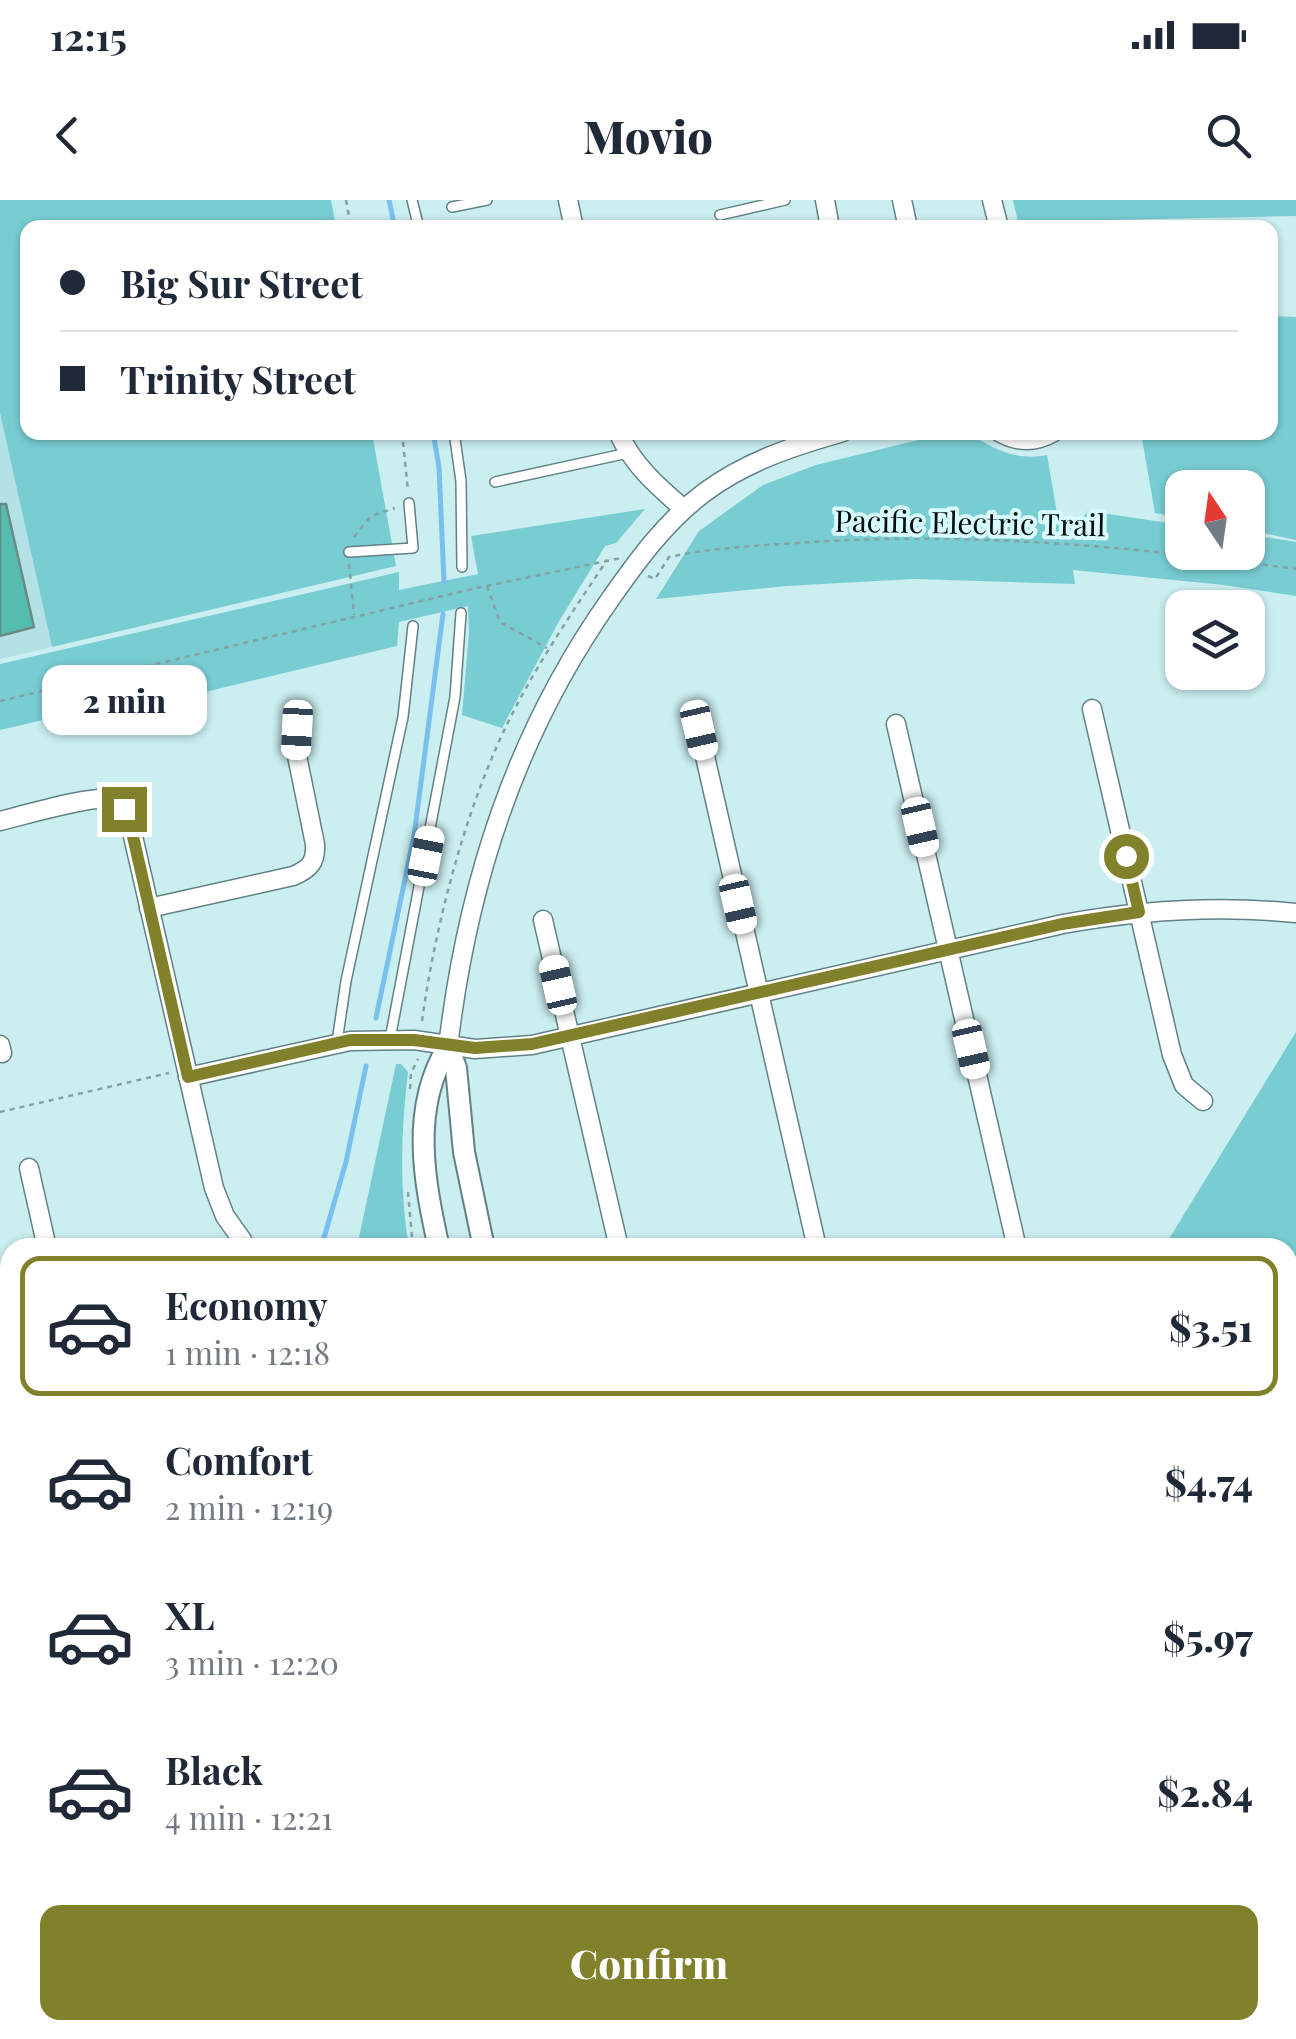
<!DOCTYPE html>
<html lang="en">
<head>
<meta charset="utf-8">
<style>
  :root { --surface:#fff; --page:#f2f2f3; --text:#1f2937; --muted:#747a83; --line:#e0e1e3; --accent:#80812a }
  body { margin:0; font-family:"Playfair Display",serif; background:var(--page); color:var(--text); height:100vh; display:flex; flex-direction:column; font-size:38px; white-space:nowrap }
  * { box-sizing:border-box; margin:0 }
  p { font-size:32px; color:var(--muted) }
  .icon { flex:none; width:55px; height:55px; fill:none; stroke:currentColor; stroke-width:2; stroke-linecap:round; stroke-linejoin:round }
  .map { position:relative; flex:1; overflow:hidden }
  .drawer { position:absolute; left:0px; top:1038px; width:1298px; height:802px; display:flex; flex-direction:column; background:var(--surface); border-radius:30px 30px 0 0; box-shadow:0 2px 8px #0004 }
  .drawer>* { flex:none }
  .guide { position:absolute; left:20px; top:20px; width:1258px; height:220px; border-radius:20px; box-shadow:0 2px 8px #0004; display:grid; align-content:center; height:220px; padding:0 40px; background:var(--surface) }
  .needle { width:65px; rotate:347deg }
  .controls { position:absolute; left:1165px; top:270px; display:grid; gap:20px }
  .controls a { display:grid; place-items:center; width:100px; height:100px; border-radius:20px; background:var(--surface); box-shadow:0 2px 8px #0004; font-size:50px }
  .end { position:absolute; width:45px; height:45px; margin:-22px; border:12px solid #80812a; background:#fff; box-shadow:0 0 0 5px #fff }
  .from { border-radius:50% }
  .bubble { position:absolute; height:70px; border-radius:20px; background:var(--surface); box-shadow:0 2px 8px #0004; font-size:32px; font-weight:800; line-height:70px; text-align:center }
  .car { position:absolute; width:30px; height:60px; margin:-30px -15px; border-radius:12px; box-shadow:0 0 8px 2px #0007; background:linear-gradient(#fff 24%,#345 0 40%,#fff 0 76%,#345 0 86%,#fff 0) }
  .guide b { display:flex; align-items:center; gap:35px; height:95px; font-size:38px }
  .guide b+b { border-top:2px solid var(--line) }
  .guide i { width:25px; height:25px; background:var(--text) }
  ul { padding:18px 0 0; list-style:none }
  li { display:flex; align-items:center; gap:30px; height:140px; margin:0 20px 15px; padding:0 20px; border:5px solid transparent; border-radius:20px }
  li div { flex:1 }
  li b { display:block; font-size:38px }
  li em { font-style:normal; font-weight:800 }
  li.on { border-color:var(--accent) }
  li>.icon { width:90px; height:90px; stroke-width:1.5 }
  .button { display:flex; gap:20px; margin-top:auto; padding:20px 40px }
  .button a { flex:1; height:115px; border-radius:20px; background:var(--accent); color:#fff; font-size:40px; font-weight:800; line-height:115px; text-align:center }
  .status { display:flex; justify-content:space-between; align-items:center; height:70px; padding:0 50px; background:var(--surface); direction:ltr }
  .status svg { height:28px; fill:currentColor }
  header { display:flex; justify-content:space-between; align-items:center; height:130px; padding:0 40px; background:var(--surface); font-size:45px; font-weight:800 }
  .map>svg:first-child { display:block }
  .built { fill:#b4e1e4 }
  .green { fill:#78cdd3 }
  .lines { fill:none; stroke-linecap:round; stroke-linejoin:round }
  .stream { stroke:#79c0ef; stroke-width:5 }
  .building { fill:#55bdb0; stroke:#6b8a85; stroke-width:2.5 }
  .service-casing { stroke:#628184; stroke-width:12 }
  .minor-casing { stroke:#628184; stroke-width:21 }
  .tertiary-casing { stroke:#628184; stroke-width:24 }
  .primary-casing { stroke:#628184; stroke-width:31 }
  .path { stroke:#86a1a3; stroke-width:2.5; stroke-dasharray:5 5; stroke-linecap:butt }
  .service { stroke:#fff; stroke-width:9 }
  .minor { stroke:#fff; stroke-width:18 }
  .tertiary { stroke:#fff; stroke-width:20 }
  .primary { stroke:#fff; stroke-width:28 }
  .route { stroke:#80812a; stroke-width:12 }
  .labels { text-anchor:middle; stroke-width:8; stroke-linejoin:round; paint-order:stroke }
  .street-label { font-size:30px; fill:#030e0f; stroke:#d8fbfe }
</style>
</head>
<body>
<div class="status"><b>12:15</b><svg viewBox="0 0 49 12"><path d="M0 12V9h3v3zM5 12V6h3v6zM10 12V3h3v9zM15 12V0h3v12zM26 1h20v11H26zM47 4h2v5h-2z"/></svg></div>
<header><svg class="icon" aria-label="back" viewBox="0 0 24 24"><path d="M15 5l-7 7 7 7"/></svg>Movio<svg class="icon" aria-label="search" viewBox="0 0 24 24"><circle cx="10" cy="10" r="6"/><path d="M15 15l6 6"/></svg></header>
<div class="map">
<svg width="1296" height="1839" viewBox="0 0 1296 1839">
  <rect width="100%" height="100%" fill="#cbeef0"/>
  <polygon class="built" points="0,213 52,447 0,459"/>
  <g class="green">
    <polygon points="0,0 331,0 336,27 28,28 28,232 372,233 396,366 52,447 0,213"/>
    <polygon points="1013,0 1296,0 1296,16 1018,22"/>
    <polygon points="1270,116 1296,117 1296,340 1248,330 1248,288 1182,288 1182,318 1155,313 1141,233 1270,232"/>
    <path d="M970,234C996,250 1016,261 1047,255L1059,325L1079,322L1088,311L1182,325V352H1248V334L1296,342V396L1224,385L1073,370L1075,384L913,379L786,386L656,399L699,331L763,285L816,265L939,235Z"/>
    <polygon points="645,309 616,343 605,346 558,423 502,528 462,515 469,433 468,406 399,422 397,446 72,524 69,514 0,530 0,464 399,372 399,390 478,374 471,336"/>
    <polygon points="1296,832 1296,1064 1288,1066 1288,1048 1164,1047"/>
    <path d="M396,864H401L408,872C401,930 399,989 409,1047H357Z"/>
    <polygon points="1296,1266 1296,1773 1288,1787 1288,1279"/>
  </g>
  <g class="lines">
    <g class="stream">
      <polyline points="389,0 395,28"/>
      <polyline points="433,232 439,267 444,382"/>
      <polyline points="376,818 414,636 443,414"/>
      <polyline points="321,1048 346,962 366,866"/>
      <polyline points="89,1839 91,1830"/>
    </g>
  </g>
  <polygon class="building" points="0,304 6,304 34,427 0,436"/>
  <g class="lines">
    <g class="service-casing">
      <g id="service">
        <polyline points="412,0 419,28"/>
        <polyline points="452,7 487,0"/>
        <polyline points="720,15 785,0"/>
        <polyline points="454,232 461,281 462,367"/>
        <polyline points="495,282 628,253"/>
        <polyline points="349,352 413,348 409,303"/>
        <polyline points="390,839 455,497 461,413"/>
        <polyline points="337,842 346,781 403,517 413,426"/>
        <polyline points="56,1839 57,1830"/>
        <polyline points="753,1839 759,1830"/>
      </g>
    </g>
    <g class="minor-casing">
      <g id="minor">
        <polyline points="568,0 574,28"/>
        <polyline points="825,0 830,28"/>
        <polyline points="902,0 908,28"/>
        <polyline points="992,0 999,28"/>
        <path d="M618,232C633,265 657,286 684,309"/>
        <path d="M999,232C1018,243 1035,243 1054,232"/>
        <polyline points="1092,509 1172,855 1184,885 1203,901"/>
        <polyline points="896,524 1016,1044"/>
        <polyline points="699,530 817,1048"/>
        <path d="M0,621C21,616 98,593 114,600C121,604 125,612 129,619L214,988L225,1016L242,1040"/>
        <path d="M149,708L293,676C310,669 316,662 315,644L296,551L300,515"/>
        <polyline points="543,720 619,1048"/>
        <polyline points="0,845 2,853"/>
        <path d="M448,847C467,685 515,535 609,401C637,361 665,322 705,292C747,261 794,246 843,232"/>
        <path d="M188,877L350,841L414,840L475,849L532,845L1063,724C1141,710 1216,705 1296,713"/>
        <polyline points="29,968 47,1048"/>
        <polyline points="0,1242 10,1240"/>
        <polyline points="415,1830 433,1839"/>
        <polyline points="243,1839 252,1830"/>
        <polyline points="448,1839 452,1830"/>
      </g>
    </g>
    <g class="tertiary-casing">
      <g id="tertiary">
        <polyline points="448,847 456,868 464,952 484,1048"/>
        <path d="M439,1048C424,981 410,908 448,847"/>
        <polyline points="880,1830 900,1839"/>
        <polyline points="1020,1830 1054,1839"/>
        <polyline points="576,1839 580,1830"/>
        <polyline points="608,1839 612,1830"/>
      </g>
    </g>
    <g class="primary-casing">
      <g id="primary">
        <polyline points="1288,1096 1296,1094"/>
        <polyline points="1288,1137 1296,1135"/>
        <polyline points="0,1392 10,1390"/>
        <polyline points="0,1433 10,1431"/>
      </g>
    </g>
    <g class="path">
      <polyline points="346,0 351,28"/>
      <polyline points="402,232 408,291"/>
      <polyline points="354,337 371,316 395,308"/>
      <polyline points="349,364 354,415"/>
      <path d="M648,376L655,379L669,357C711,348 753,346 797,343C964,331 1130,346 1296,369"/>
      <polyline points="487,386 500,422 547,448"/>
      <polyline points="0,501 472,389 621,358"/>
      <path d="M422,821C434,733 461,627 497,546C526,480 567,420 607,360"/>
      <polyline points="410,889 411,873 418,859"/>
      <polyline points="0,912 169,873"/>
      <polyline points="408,992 413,1048"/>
      <polyline points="111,1839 113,1830"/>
    </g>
    <use href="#service" class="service"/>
    <use href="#minor" class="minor"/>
    <use href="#tertiary" class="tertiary"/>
    <use href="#primary" class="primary"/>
  </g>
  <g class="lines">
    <polyline class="route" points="124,609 129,619 188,877 350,840 414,840 475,848 532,844 1062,724 1139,712 1126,656"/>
  </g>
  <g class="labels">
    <g class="street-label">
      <text transform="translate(970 324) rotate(1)" y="10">Pacific Electric Trail</text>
    </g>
  </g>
</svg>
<div class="controls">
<a><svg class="needle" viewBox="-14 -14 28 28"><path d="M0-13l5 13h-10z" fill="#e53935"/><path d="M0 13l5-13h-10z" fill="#747a83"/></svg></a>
<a><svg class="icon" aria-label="layers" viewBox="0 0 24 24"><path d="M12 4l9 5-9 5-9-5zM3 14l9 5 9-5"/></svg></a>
</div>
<i class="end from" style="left:1126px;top:656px"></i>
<i class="end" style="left:124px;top:609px"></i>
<div class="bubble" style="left:42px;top:465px;width:165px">2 min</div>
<i class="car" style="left:297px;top:530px;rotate:183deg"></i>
<i class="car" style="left:699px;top:530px;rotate:167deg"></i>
<i class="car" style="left:920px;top:627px;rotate:167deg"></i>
<i class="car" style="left:426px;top:656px;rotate:11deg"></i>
<i class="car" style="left:738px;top:704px;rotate:167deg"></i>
<i class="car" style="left:558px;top:785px;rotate:347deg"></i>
<i class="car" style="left:971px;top:849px;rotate:167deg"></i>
<div class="guide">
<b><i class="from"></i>Big Sur Street</b>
<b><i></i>Trinity Street</b>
</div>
<section class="drawer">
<ul>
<li class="on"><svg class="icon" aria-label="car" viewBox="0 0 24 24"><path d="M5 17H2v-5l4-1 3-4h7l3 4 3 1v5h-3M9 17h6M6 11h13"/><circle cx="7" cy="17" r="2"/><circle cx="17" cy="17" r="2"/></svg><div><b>Economy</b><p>1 min · 12:18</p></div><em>$3.51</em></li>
<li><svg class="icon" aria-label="car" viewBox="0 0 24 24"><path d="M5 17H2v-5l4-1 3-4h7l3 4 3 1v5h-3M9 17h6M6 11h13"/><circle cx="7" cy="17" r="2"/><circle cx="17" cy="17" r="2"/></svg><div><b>Comfort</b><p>2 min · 12:19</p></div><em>$4.74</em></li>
<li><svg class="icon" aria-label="car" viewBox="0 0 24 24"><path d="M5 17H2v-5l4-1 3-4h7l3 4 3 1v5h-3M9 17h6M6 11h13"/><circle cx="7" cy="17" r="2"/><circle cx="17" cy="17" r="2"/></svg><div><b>XL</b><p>3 min · 12:20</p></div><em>$5.97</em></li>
<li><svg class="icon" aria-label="car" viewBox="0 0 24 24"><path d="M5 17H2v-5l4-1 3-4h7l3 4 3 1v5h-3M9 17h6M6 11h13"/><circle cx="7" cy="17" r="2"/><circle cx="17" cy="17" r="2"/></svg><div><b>Black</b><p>4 min · 12:21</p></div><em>$2.84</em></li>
</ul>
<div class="button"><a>Confirm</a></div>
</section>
</div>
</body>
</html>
